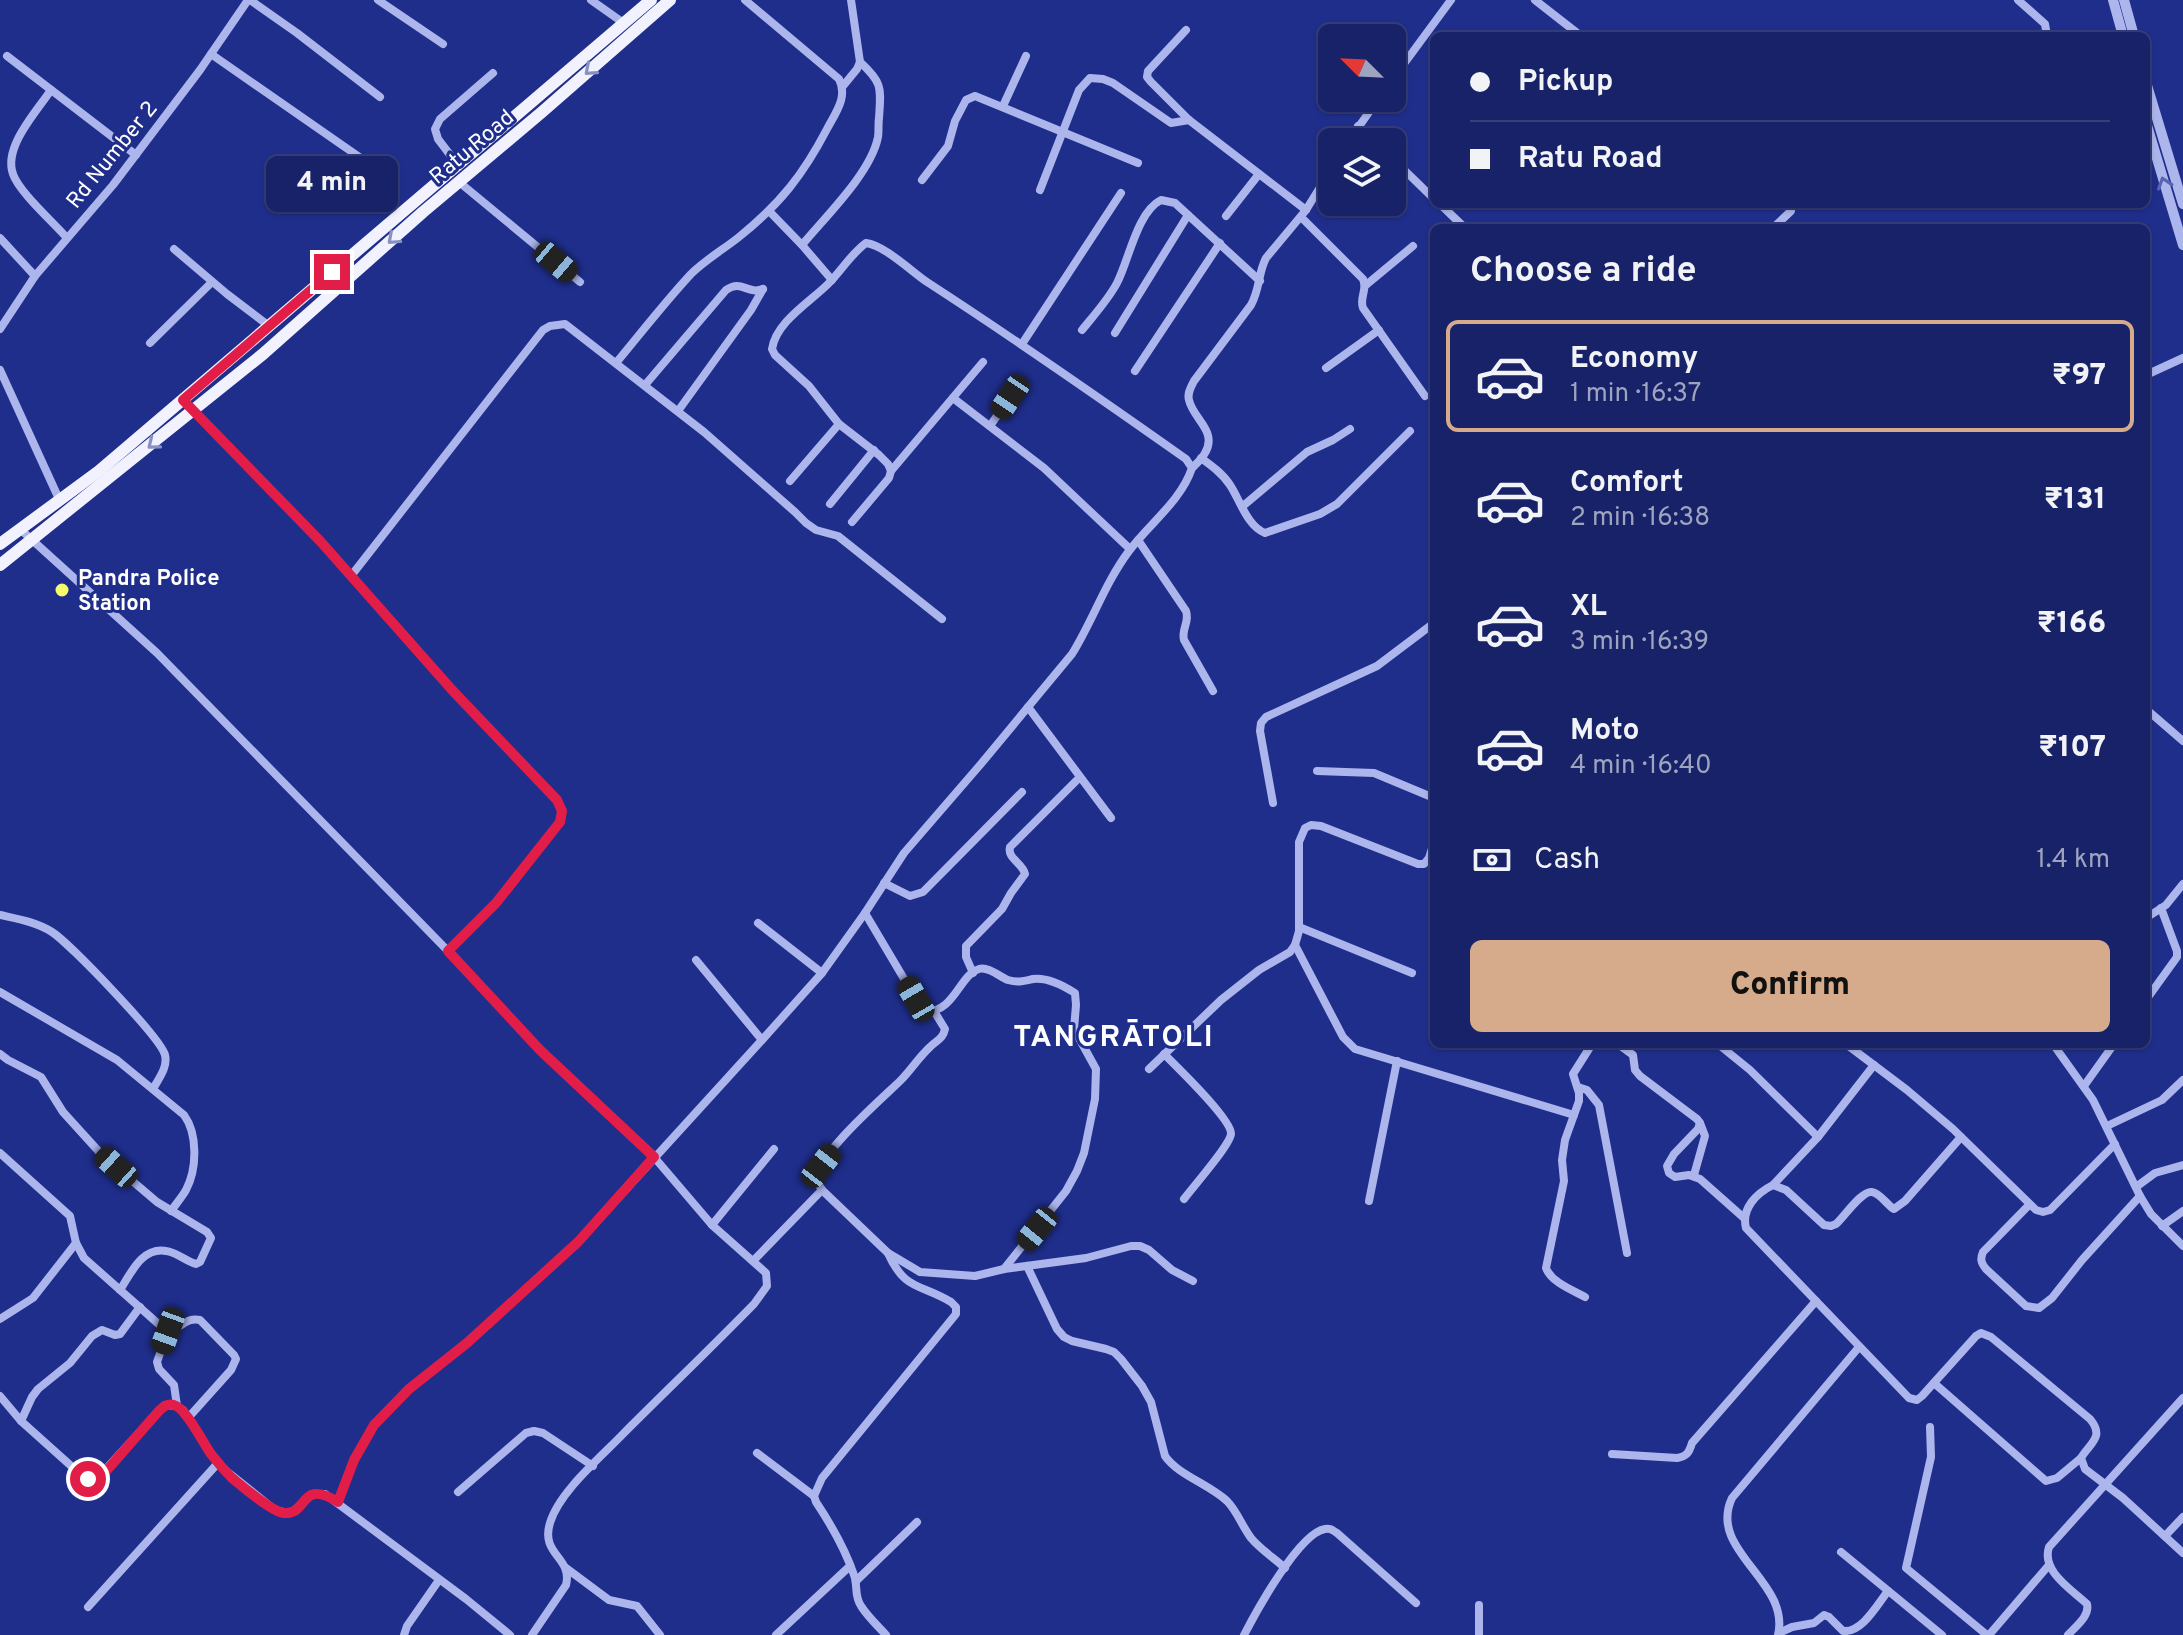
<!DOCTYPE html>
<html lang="en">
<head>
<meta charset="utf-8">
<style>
  :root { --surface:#172268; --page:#202a6e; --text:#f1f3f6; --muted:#9ea4c0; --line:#363f7c; --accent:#d6ab8b }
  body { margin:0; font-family:Overpass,sans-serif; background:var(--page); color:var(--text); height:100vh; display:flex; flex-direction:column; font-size:30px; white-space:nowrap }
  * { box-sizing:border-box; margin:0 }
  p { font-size:26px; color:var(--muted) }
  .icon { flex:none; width:44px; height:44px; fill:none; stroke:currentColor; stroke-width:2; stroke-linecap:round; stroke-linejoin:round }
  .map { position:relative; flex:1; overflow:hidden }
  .details { position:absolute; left:1430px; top:224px; width:720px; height:824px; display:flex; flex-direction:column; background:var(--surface); border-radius:12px; box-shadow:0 2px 6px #0004,0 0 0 2px var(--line) }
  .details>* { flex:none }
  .top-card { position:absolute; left:1430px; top:32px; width:720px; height:176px; border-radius:12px; box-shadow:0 2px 6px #0004,0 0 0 2px var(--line); display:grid; align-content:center; height:176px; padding:0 40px; background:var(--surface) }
  .needle { width:52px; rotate:294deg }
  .controls { position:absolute; left:1318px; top:24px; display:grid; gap:16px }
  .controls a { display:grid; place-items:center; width:88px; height:88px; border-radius:12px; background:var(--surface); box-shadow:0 2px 6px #0004,0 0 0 2px var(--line); font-size:40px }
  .end { position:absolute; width:36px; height:36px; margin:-18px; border:10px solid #e11d48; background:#fff; box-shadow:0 0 0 4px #fff }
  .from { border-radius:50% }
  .bubble { position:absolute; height:56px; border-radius:12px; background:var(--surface); box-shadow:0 2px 6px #0004,0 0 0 2px var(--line); font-size:26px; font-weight:800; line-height:56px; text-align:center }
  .car { position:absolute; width:24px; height:48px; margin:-24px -12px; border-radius:10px; box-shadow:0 0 6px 2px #0007; background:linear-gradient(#222 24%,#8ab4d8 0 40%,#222 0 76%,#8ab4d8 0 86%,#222 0) }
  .top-card b { display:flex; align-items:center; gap:28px; height:76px; font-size:30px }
  .top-card b+b { border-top:2px solid var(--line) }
  .top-card i { width:20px; height:20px; background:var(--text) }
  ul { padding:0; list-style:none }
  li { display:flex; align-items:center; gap:24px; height:112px; margin:0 16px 12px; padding:0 24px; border:4px solid transparent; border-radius:12px }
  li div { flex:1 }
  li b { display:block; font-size:30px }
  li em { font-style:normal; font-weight:800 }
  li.active { border-color:var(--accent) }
  li>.icon { width:72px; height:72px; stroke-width:1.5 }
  h2 { padding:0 40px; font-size:36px; line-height:96px }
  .pay { display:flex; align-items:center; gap:20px; height:88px; padding:0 40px; font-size:30px }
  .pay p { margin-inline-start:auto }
  .action { display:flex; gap:16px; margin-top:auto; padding:16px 40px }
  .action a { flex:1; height:92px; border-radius:12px; background:var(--accent); color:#111; font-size:32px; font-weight:800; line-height:92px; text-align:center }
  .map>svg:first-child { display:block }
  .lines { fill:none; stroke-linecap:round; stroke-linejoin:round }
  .minor { stroke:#acb6ec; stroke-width:8 }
  .tertiary { stroke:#acb6ec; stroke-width:10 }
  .primary { stroke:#f1f2fe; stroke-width:12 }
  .oneway { stroke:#8890c4 }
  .oneway2 { stroke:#5764b2 }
  .route { stroke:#e11d48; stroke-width:10 }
  .poi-dot { fill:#f8fa6c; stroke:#1f2e8b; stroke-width:3 }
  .labels { text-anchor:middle; stroke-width:6; stroke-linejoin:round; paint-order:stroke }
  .street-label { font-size:22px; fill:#fff; stroke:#1f2e8b }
  .poi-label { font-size:22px; font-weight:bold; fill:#fff; stroke:#1f2e8b; text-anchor:start }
  .district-label { font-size:30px; font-weight:bold; letter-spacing:2px; fill:#fff; stroke:#1f2e8b }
</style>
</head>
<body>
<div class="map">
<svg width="2183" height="1635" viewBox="0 0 2183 1635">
  <rect width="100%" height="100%" fill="#1f2e8b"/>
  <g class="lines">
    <g class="minor">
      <polyline points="250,0 297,33 380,97"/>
      <polyline points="378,0 443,44"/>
      <polyline points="591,0 625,24"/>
      <polyline points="1535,0 1581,36"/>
      <polyline points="2018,0 2045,24 2047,36"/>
      <polyline points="1186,30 1148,71 1147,77 1151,82 1189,120 1306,210"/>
      <polyline points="211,54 365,161"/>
      <polyline points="7,56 136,155"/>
      <polyline points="1392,80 1451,0"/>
      <polyline points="843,86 857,69 860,62 851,0"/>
      <path d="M51,90C37,111 3,147 13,174C19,192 53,222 66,237"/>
      <polyline points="1003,106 1026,56"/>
      <polyline points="1358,126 1375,142"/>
      <polyline points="1348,142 1379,98"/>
      <polyline points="1392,158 1434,199"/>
      <polyline points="457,164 438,139 435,129 440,119 493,73"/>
      <polyline points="922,180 948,146 955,121 966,100 975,96 1138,163"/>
      <polyline points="459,182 580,282"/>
      <polyline points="1040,190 1079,90 1090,78 1103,79 1113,83 1171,123 1189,120"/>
      <polyline points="1440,204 1465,228"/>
      <polyline points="769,211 802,245 832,280"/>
      <polyline points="1226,216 1259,174"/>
      <path d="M1301,217L1363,279C1368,290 1359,297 1363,308L1425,396"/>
      <polyline points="1773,228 1791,211 1790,204"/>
      <polyline points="0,238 35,276"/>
      <path d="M802,245C825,217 871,173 878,137C879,131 878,124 879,118C881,88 883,83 860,62"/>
      <polyline points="174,249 227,294 269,326"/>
      <polyline points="1366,285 1413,246"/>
      <polyline points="0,329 35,276 113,185 200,70 248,0"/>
      <path d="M1082,330C1094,315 1108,300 1117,283C1129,260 1137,212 1161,200L1175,203L1260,281"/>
      <polyline points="1115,333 1188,215"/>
      <polyline points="150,343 212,282"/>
      <polyline points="1022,344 1121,193"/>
      <path d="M616,363C641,333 665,302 691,274C705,260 724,249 739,237C780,204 803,175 827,129C836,112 848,97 839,79L745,0"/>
      <polyline points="1326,368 1379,330"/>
      <polyline points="0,370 59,499"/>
      <polyline points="1135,371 1220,243"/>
      <polyline points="2146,375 2183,358"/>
      <path d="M645,385L726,290C742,279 747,295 763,289"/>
      <polyline points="953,398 1044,468 1130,549"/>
      <polyline points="183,400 321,542 453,691 557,800 562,811 560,822 496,903 448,951"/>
      <polyline points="678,411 751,310 763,289"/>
      <polyline points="990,426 1010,397"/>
      <path d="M1201,458C1212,466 1223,474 1230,485C1240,500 1247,526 1265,533L1320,514L1337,504L1410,431"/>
      <path d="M1192,468C1196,464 1202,459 1205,453C1218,431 1193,419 1189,400C1187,393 1191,387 1194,381L1251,305C1260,289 1258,273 1266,258L1306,210L1332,168"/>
      <polyline points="891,471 983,362"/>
      <polyline points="790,481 839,424"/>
      <polyline points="830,504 874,450"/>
      <polyline points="1243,506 1307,452 1333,440 1350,429"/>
      <path d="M20,529L157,653L448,951L540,1050L654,1157L712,1225L766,1273L767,1286L754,1304C711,1348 667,1390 623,1434C600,1458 559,1492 550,1523C540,1555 573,1557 566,1585L532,1635"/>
      <path d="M1138,540L1186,611C1190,622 1181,629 1184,640L1213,691"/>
      <polyline points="351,576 543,330 550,326 565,324 704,432 795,512 806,523 816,530 838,536 942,619"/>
      <polyline points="1028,707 1111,818"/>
      <polyline points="2146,709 2183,741"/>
      <polyline points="1317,771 1374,773 1434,798"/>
      <polyline points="1273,803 1260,731 1261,723 1266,717 1377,666 1434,623"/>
      <polyline points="884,883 910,896 923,892 1022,792"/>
      <path d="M865,913L916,999L926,1011C954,1013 960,974 979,969C988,966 1000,977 1008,980C1018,983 1024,981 1033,979C1047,977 1064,986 1075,993L1076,1005L1074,1029L1096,1069L1095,1099L1084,1153L1077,1171L1066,1191L1004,1269"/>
      <path d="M0,915C18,919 36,922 52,932C69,943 161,1038 165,1055C168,1067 159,1078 153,1089"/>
      <polyline points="2146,918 2166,905 2183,884"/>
      <polyline points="758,923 822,973"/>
      <polyline points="1299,927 1412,973"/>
      <polyline points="1295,945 1343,1037 1355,1049 1574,1115"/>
      <polyline points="696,960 762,1040"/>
      <path d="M973,973L966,957V946L1002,909L1011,893L1025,874C1023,863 1007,859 1010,847L1080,777"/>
      <path d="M0,992L117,1060L184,1115C198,1134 197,1169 186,1190C182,1197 176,1204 171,1211"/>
      <polyline points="2146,1000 2177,957 2177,951 2161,908"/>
      <polyline points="1618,1044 1633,1055 1635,1070 1640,1076 1697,1119 1700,1123 1698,1129 1674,1154 1667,1166 1669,1173 1675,1177 1689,1175 1700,1179 1744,1218"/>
      <polyline points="1718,1044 1750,1070 1818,1137"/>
      <polyline points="1846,1044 1907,1090 1953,1129 2036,1210 2043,1212 2050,1210 2115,1144"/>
      <polyline points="2053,1044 2093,1100 2140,1196 2151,1214 2183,1246"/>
      <path d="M0,1054L8,1060L41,1077L63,1112L102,1155L130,1179L157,1202L207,1232L211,1238L200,1262L196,1264C186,1261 176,1252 166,1251C142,1247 131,1273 120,1290"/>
      <path d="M1164,1054C1176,1066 1232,1120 1231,1134C1230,1145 1193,1187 1184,1199"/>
      <polyline points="1149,1069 1221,1000 1259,970 1290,952 1295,945 1299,931 1299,842 1305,828 1311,825 1321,826 1418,864 1424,864 1429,858 1434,842"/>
      <polyline points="2084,1086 2114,1044"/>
      <polyline points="1578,1087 1587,1090 1599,1105 1627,1253"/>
      <polyline points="2107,1126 2162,1100 2183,1080"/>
      <path d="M1961,1137L1905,1201L1894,1209C1887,1205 1880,1193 1872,1192C1862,1190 1844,1217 1836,1224L1831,1226L1824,1225L1786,1190L1773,1185C1757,1193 1741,1208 1746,1228L1909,1398L1917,1400L1922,1396L1976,1336L1981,1333L1991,1337L2090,1419C2105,1437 2090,1443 2081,1458L2085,1469L2123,1498L2183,1553"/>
      <path d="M0,1153L70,1216L76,1243L84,1258L163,1328L168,1331C181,1329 185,1317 200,1320L234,1355L236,1359L231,1370L188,1418"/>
      <polyline points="1694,1175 1705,1136 1700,1123"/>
      <polyline points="1773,1185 1818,1137 1874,1065"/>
      <polyline points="2136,1187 2155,1173 2183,1165"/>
      <polyline points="822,1190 888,1253 920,1272 975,1276 1004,1269 1086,1258 1131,1246 1140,1246 1149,1250 1172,1270 1193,1281"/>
      <polyline points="1369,1201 1397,1061"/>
      <path d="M2029,1205L1983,1252C1980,1259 1981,1263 1986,1269L2026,1306L2039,1308L2052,1298L2082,1260L2140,1196"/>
      <polyline points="712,1225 774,1149"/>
      <polyline points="2162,1226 2183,1211"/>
      <path d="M753,1261L822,1190C820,1186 817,1184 817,1179C815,1156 884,1097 901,1080C911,1070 919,1057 930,1047C937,1040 943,1039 945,1029L934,1011"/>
      <path d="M1027,1266L1057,1329L1064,1337L1072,1341L1106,1349L1114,1352L1121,1359L1142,1386L1151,1402L1165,1456C1178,1475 1209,1484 1227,1501C1237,1511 1242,1526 1251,1538C1260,1549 1274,1558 1285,1568"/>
      <path d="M1585,1297C1572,1290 1551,1282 1546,1268L1564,1181L1562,1160L1565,1140L1579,1101V1093L1573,1074L1592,1044"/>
      <polyline points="0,1319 33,1298 76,1243"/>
      <polyline points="168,1331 157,1362 159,1369 174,1385 177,1406"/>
      <polyline points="1934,1383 2046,1481 2057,1478 2081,1458"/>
      <polyline points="0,1396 21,1421 79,1473 88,1479 95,1481 158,1412 165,1405 177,1406 183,1410 212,1455 224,1469 275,1510 287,1513 294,1511 312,1494 325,1494 466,1599 510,1635"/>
      <polyline points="21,1421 32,1397 38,1389 70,1363 92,1336 102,1330 115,1335 120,1334 140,1307"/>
      <polyline points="1930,1427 1931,1457 1906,1568 1987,1635"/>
      <polyline points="757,1453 814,1496"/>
      <path d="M1612,1454L1677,1458C1687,1456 1689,1453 1692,1443L1816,1301"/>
      <polyline points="458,1492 526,1433 534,1431 543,1433 593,1466"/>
      <path d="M338,1502L354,1460L374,1425L409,1389L467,1343L578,1242L762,1040L822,973L865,913L904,853L980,765L1072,654C1093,620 1105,583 1129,551C1149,524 1181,501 1192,468L1186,459C1101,399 1015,339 927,282C911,271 884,245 866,243C851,254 841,271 828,284C810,302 776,322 772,349L775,355L809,386L839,424L879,455L888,464L891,471L889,478L852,522"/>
      <polyline points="2165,1536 2183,1517"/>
      <polyline points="1841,1552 1942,1635"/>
      <polyline points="566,1568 609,1600 637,1606 660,1635"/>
      <polyline points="856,1581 917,1522"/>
      <polyline points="1479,1605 1479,1635"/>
      <polyline points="88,1607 218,1463"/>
      <path d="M1779,1633L1792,1627L1814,1623L1824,1615L1829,1617L1843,1631C1862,1633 1877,1605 1888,1591"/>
      <polyline points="404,1635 407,1626 439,1580"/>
      <polyline points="776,1635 850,1566"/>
      <path d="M886,1635C878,1626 868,1617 861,1606C854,1596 858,1586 854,1575C845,1549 832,1526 816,1502L814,1496L822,1478L956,1314V1307L951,1302C919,1283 905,1291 888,1253"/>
      <path d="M1244,1635C1256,1612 1299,1533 1325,1529C1331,1528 1332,1530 1337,1533L1416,1603"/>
      <path d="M1778,1635C1791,1581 1707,1551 1732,1498L1859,1347"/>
      <polyline points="1989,1635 2049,1565"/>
      <path d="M2068,1635C2076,1626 2090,1616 2087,1604C2071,1589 2041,1571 2049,1547L2183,1398"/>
    </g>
    <g class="tertiary">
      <polyline points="2113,0 2123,36"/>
      <polyline points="2124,0 2134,36"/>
      <polyline points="2146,82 2183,204"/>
      <polyline points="2146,122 2183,245"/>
    </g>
    <g class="primary">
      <polyline points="0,544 99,471 651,0"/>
      <polyline points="0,565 263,354 423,212 542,112 670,0"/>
    </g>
  </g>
  <defs><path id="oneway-chevron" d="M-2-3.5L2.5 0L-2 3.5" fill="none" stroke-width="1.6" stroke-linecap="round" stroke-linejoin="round" transform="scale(2)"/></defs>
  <g class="oneway">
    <use href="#oneway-chevron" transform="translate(590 70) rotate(139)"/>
    <use href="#oneway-chevron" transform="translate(393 239) rotate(138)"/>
    <use href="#oneway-chevron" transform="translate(153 444) rotate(141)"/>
  </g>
  <use class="oneway2" href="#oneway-chevron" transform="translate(2164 183) rotate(-108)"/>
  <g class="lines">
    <path class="route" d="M88,1479L95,1481L100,1478L158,1412C163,1407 167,1403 174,1405C186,1408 203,1443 211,1454C218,1463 225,1471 232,1478C242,1486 272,1512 284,1513C309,1515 299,1478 338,1502L354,1460L374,1425L409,1389L467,1343L578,1242L654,1157L540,1050L448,951L496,903L560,822L562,811L557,800L453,691L321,542L183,400L332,272"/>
  </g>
  <circle class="poi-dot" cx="62" cy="590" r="8"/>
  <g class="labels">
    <g class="street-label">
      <text transform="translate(471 146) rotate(-40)" y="8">Ratu Road</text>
      <text transform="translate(111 154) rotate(-51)" y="8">Rd Number 2</text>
    </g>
    <g class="poi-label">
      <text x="78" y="585">Pandra Police<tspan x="78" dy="25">Station</tspan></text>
    </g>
    <g class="district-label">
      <text x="1114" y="1046">TANGRĀTOLI</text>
    </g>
  </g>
</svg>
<div class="controls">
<a><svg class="needle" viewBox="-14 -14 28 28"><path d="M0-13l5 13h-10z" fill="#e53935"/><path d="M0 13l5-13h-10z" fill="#9ea4c0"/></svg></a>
<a><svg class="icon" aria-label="layers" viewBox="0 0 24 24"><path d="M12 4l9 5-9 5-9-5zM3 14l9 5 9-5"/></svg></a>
</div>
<i class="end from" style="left:88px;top:1479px"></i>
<i class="end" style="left:332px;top:272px"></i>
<div class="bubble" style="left:266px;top:156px;width:132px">4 min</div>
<i class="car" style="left:556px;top:262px;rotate:130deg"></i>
<i class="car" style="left:1010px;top:397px;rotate:214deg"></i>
<i class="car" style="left:916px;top:999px;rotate:330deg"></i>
<i class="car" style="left:821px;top:1166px;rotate:38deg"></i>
<i class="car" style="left:116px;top:1167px;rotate:312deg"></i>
<i class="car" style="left:1037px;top:1229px;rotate:219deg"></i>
<i class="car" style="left:168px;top:1331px;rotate:200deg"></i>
<div class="top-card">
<b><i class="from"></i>Pickup</b>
<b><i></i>Ratu Road</b>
</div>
<section class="details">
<h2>Choose a ride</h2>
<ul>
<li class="active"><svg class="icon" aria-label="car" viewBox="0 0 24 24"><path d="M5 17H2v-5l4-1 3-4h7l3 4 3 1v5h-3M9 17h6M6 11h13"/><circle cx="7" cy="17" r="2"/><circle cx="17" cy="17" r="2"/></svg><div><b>Economy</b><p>1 min · 16:37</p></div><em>₹97</em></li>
<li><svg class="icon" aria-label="car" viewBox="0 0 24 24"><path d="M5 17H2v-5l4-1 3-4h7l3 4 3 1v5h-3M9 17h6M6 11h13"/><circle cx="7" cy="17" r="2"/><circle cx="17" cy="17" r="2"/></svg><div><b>Comfort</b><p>2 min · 16:38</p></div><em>₹131</em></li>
<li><svg class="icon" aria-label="car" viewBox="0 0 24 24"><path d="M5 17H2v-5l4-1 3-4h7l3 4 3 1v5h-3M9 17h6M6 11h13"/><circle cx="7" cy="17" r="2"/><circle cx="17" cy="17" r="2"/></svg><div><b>XL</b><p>3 min · 16:39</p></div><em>₹166</em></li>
<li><svg class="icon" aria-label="car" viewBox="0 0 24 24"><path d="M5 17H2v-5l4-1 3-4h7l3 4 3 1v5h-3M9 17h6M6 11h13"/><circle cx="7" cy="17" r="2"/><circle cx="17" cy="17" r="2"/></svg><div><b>Moto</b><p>4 min · 16:40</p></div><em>₹107</em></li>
</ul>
<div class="pay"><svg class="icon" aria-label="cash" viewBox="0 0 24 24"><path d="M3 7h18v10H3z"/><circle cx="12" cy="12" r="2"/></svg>Cash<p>1.4 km</p></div>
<div class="action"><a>Confirm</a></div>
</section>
</div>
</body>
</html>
